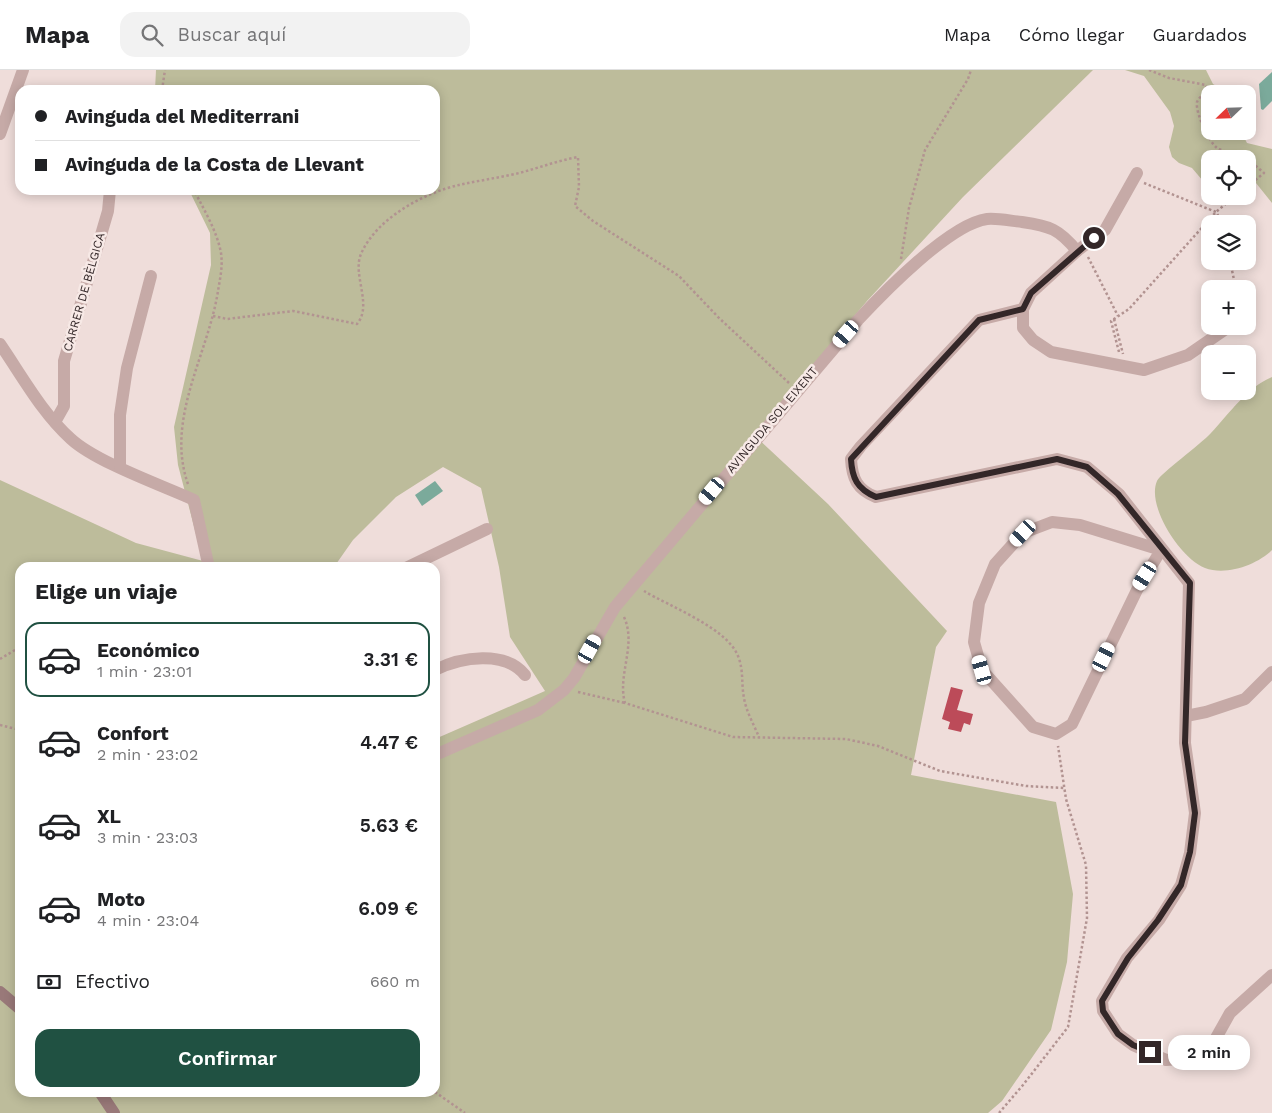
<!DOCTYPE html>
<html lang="es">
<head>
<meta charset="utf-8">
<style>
  :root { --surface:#fff; --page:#f2f2f2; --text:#202124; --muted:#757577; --line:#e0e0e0; --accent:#205142 }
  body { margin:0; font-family:"Work Sans",sans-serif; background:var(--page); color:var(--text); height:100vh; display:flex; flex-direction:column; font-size:19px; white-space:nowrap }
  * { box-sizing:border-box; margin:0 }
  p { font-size:16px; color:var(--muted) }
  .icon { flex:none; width:28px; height:28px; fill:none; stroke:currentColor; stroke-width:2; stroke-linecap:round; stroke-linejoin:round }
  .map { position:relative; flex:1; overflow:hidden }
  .drawer { position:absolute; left:15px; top:492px; width:425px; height:535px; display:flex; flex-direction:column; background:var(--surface); border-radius:15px; box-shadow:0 2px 12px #0003 }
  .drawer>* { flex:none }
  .hud { position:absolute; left:15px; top:15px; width:425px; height:110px; border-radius:15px; box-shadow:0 2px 12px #0003; display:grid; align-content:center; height:110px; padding:0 20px; background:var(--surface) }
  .needle { width:32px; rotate:247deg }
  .fabs { position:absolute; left:1201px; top:15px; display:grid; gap:10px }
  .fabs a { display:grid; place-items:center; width:55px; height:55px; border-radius:10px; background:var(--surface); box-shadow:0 2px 12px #0003; font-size:25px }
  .end { position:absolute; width:22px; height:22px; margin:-11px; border:6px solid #332728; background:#fff; box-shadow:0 0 0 2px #fff }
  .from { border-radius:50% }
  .bubble { position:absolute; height:35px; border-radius:15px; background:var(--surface); box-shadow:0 2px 12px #0003; font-size:16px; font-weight:600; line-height:35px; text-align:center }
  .car { position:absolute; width:15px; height:30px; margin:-15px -8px; border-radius:6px; box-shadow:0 0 4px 1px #0007; background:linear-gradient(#fff 24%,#345 0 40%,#fff 0 76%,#345 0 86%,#fff 0) }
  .hud b { display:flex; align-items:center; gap:18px; height:48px; font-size:19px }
  .hud b+b { border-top:1px solid var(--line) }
  .hud i { width:12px; height:12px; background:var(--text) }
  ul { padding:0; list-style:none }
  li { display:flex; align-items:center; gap:15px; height:75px; margin:0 10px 8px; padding:0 10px; border:2px solid transparent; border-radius:15px }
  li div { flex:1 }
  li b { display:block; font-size:19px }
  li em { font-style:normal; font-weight:600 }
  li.on { border-color:var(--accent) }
  li>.icon { width:45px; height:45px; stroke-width:1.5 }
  h2 { padding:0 20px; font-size:22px; line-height:60px }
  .pay { display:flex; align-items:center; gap:12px; height:55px; padding:0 20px; font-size:19px }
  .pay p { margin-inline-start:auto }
  .button { display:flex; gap:10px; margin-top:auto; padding:10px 20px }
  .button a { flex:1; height:58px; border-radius:15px; background:var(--accent); color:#fff; font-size:20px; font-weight:600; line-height:58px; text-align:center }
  header { display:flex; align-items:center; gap:30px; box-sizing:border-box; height:70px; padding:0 25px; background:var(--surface); border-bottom:1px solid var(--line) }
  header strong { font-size:24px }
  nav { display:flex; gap:28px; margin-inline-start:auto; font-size:18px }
  .search { width:350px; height:45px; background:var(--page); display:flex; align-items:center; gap:12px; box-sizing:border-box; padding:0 18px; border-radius:15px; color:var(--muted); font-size:19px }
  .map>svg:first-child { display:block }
  .green { fill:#bdbc9b; fill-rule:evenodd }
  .water { fill:#7baa9b }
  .building { fill:#bc4b59 }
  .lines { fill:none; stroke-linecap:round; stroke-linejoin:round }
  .path { stroke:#b29391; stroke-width:2.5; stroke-dasharray:2.5 2.5; stroke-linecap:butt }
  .street { stroke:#c6aaa7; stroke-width:12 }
  .secondary { stroke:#997979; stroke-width:12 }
  .route { stroke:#332728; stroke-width:6 }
  .labels { text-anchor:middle; stroke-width:5; stroke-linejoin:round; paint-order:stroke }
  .street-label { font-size:12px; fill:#332728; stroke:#f7e9e6 }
</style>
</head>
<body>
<header>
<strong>Mapa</strong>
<div class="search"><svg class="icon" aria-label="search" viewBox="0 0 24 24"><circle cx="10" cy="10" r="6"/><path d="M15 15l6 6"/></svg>Buscar aquí</div>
<nav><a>Mapa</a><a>Cómo llegar</a><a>Guardados</a></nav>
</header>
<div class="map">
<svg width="1272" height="1043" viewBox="0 0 1272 1043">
  <rect width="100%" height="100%" fill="#efddda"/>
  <g class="green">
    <path d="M156,0H1093L963,127L867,231L754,365L828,434L947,561L936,577L911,705L1056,732L1073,824L1067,892L1051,960L1002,1031L988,1043H0V410L136,473L203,491L178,395L174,357L211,195L210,163L189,120H435V20H155ZM443,397L481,418L499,497L510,567L545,621L435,669V1022H20V498L334,497L353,470L396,427Z"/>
    <polygon points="1125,0 1206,0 1213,14 1229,24 1210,24 1210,61 1241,61 1247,73 1272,79 1272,133 1252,108 1248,106 1248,89 1210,89 1209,118 1192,98 1179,93 1172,87 1169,77 1174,56 1170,42 1144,6"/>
    <path d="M1272,307V480C1257,495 1226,506 1205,498C1181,489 1146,436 1157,411C1161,403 1201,374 1211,363C1230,343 1246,318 1272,307Z"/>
  </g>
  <g class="water">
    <polygon points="1272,2 1272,31 1263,40 1261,39 1259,14"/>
    <polygon points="435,411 443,421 422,436 415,425"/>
  </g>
  <polygon class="building" points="951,617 963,620 957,640 973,644 970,655 964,653 961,662 948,659 950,652 942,649"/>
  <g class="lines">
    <g class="path">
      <path d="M1149,0L1169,8L1206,15L1208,22C1204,24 1199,27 1197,32C1195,42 1209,72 1217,78C1226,83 1237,84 1246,89"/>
      <polyline points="162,20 165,0"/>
      <polyline points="1248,89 1264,103 1248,116"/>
      <polyline points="1144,113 1216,142 1223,154"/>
      <polyline points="1088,187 1118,246"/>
      <polyline points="901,189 909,138 925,80 968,9 971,0"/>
      <polyline points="1230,191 1236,219"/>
      <path d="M213,246L227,249L293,241L357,254C373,235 352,205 361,184C376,149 423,123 459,115C477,111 496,108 515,104C536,99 556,91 578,87L579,117L575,136L593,151L679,206L719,248L789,313"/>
      <polyline points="1114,249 1123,284"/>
      <polyline points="1119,282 1111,251 1129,239 1216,142 1235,126"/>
      <path d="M188,414C165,349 208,285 218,221C220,209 223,196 221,183C217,161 204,140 194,120"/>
      <polyline points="122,498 133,495 137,498"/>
      <path d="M644,521C669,536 727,558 738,586C744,601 741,613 744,628C746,641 754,655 759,667"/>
      <path d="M624,547C637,575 617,605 625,633L733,667L846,669L878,676L940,701L1026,716L1064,718"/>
      <polyline points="0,589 20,577"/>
      <polyline points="578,622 625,633"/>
      <polyline points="0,655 20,660"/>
      <polyline points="435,1022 465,1043"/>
      <polyline points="999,1043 1023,1015 1068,957 1087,848 1086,795 1066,729 1058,676"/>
    </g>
    <g class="street">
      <polyline points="0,64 23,0"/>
      <polyline points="1137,103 1105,160 1077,181 1031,223 1023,239 1023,258 1033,270 1051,282 1144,300 1188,285 1230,256"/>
      <path d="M1023,239L979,250L861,376L851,389C852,408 857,420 876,427L1057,389L1087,397L1119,424L1189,513L1185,673L1195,743L1190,783L1181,815L1159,850L1127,888L1102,931L1103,941L1118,964L1133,975L1166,990L1180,989L1199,981L1216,968L1230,943L1272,905"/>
      <path d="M0,274C22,306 42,343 71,369C96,392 161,415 194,430L209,498"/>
      <polyline points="55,352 64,336 64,291 108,141 110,120"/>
      <polyline points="120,396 120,345 127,298 151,206"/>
      <polygon points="1052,452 1080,455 1161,480 1137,520 1072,654 1056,664 1033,657 982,600 974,572 979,533 995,494 1023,463"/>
      <polyline points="406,498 487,459"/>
      <path d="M435,600C461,587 505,580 525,605"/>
      <polyline points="1186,646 1206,642 1245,629 1272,602"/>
      <path d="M435,685L538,640L564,620L574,608L615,537L858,250C884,222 950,154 987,149C998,148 1011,151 1022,152C1050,156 1059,159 1077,181"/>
    </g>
    <g class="secondary">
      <polyline points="0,922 20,939"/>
      <polyline points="100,1022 114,1043"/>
    </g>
  </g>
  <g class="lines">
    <path class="route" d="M1094,168L1031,223L1023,239L979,250L851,389C852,408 857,419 876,427L1057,389L1087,397L1118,424L1190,513L1185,673L1195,743L1190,782L1181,815L1158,850L1128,888L1102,931L1103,941L1118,964L1133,975L1150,982"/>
  </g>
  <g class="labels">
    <g class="street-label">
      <text transform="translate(84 222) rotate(-74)" y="4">CARRER DE BÈLGICA</text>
      <text transform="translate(772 350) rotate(-50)" y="4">AVINGUDA SOL EIXENT</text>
    </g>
  </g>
</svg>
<div class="fabs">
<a><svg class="needle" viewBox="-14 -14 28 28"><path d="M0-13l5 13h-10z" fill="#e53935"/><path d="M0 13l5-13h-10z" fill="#757577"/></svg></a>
<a><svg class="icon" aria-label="locate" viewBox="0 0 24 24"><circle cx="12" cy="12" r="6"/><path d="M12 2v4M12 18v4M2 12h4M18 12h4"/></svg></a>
<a><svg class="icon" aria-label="layers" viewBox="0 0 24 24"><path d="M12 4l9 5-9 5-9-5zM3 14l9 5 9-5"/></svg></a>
<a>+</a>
<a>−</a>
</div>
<i class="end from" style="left:1094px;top:168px"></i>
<i class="end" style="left:1150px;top:982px"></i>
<div class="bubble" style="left:1168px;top:965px;width:82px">2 min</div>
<i class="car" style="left:846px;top:264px;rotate:221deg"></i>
<i class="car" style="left:712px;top:421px;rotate:220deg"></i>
<i class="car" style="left:1023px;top:463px;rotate:223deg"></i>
<i class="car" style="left:1145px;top:506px;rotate:212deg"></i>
<i class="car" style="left:590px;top:579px;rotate:29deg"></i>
<i class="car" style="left:1104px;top:587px;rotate:26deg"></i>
<i class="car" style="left:982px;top:600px;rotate:344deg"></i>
<div class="hud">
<b><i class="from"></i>Avinguda del Mediterrani</b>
<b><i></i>Avinguda de la Costa de Llevant</b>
</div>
<section class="drawer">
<h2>Elige un viaje</h2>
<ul>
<li class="on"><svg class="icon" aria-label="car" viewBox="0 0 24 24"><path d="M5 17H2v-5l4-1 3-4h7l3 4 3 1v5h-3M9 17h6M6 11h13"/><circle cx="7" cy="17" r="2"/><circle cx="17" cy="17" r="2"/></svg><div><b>Económico</b><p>1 min · 23:01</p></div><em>3.31 €</em></li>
<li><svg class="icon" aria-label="car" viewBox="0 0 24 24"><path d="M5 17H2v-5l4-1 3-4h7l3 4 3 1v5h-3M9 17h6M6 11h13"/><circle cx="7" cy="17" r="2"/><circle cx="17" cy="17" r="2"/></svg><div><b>Confort</b><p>2 min · 23:02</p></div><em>4.47 €</em></li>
<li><svg class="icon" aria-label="car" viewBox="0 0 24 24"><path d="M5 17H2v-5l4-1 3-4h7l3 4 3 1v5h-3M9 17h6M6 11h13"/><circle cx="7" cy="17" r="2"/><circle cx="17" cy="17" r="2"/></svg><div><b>XL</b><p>3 min · 23:03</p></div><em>5.63 €</em></li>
<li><svg class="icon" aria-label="car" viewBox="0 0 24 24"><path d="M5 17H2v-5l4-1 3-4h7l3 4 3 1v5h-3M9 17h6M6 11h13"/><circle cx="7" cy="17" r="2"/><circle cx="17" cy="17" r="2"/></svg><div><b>Moto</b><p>4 min · 23:04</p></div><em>6.09 €</em></li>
</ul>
<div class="pay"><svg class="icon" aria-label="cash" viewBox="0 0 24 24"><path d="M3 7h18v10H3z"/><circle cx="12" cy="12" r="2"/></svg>Efectivo<p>660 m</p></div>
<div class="button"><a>Confirmar</a></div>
</section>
</div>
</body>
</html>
